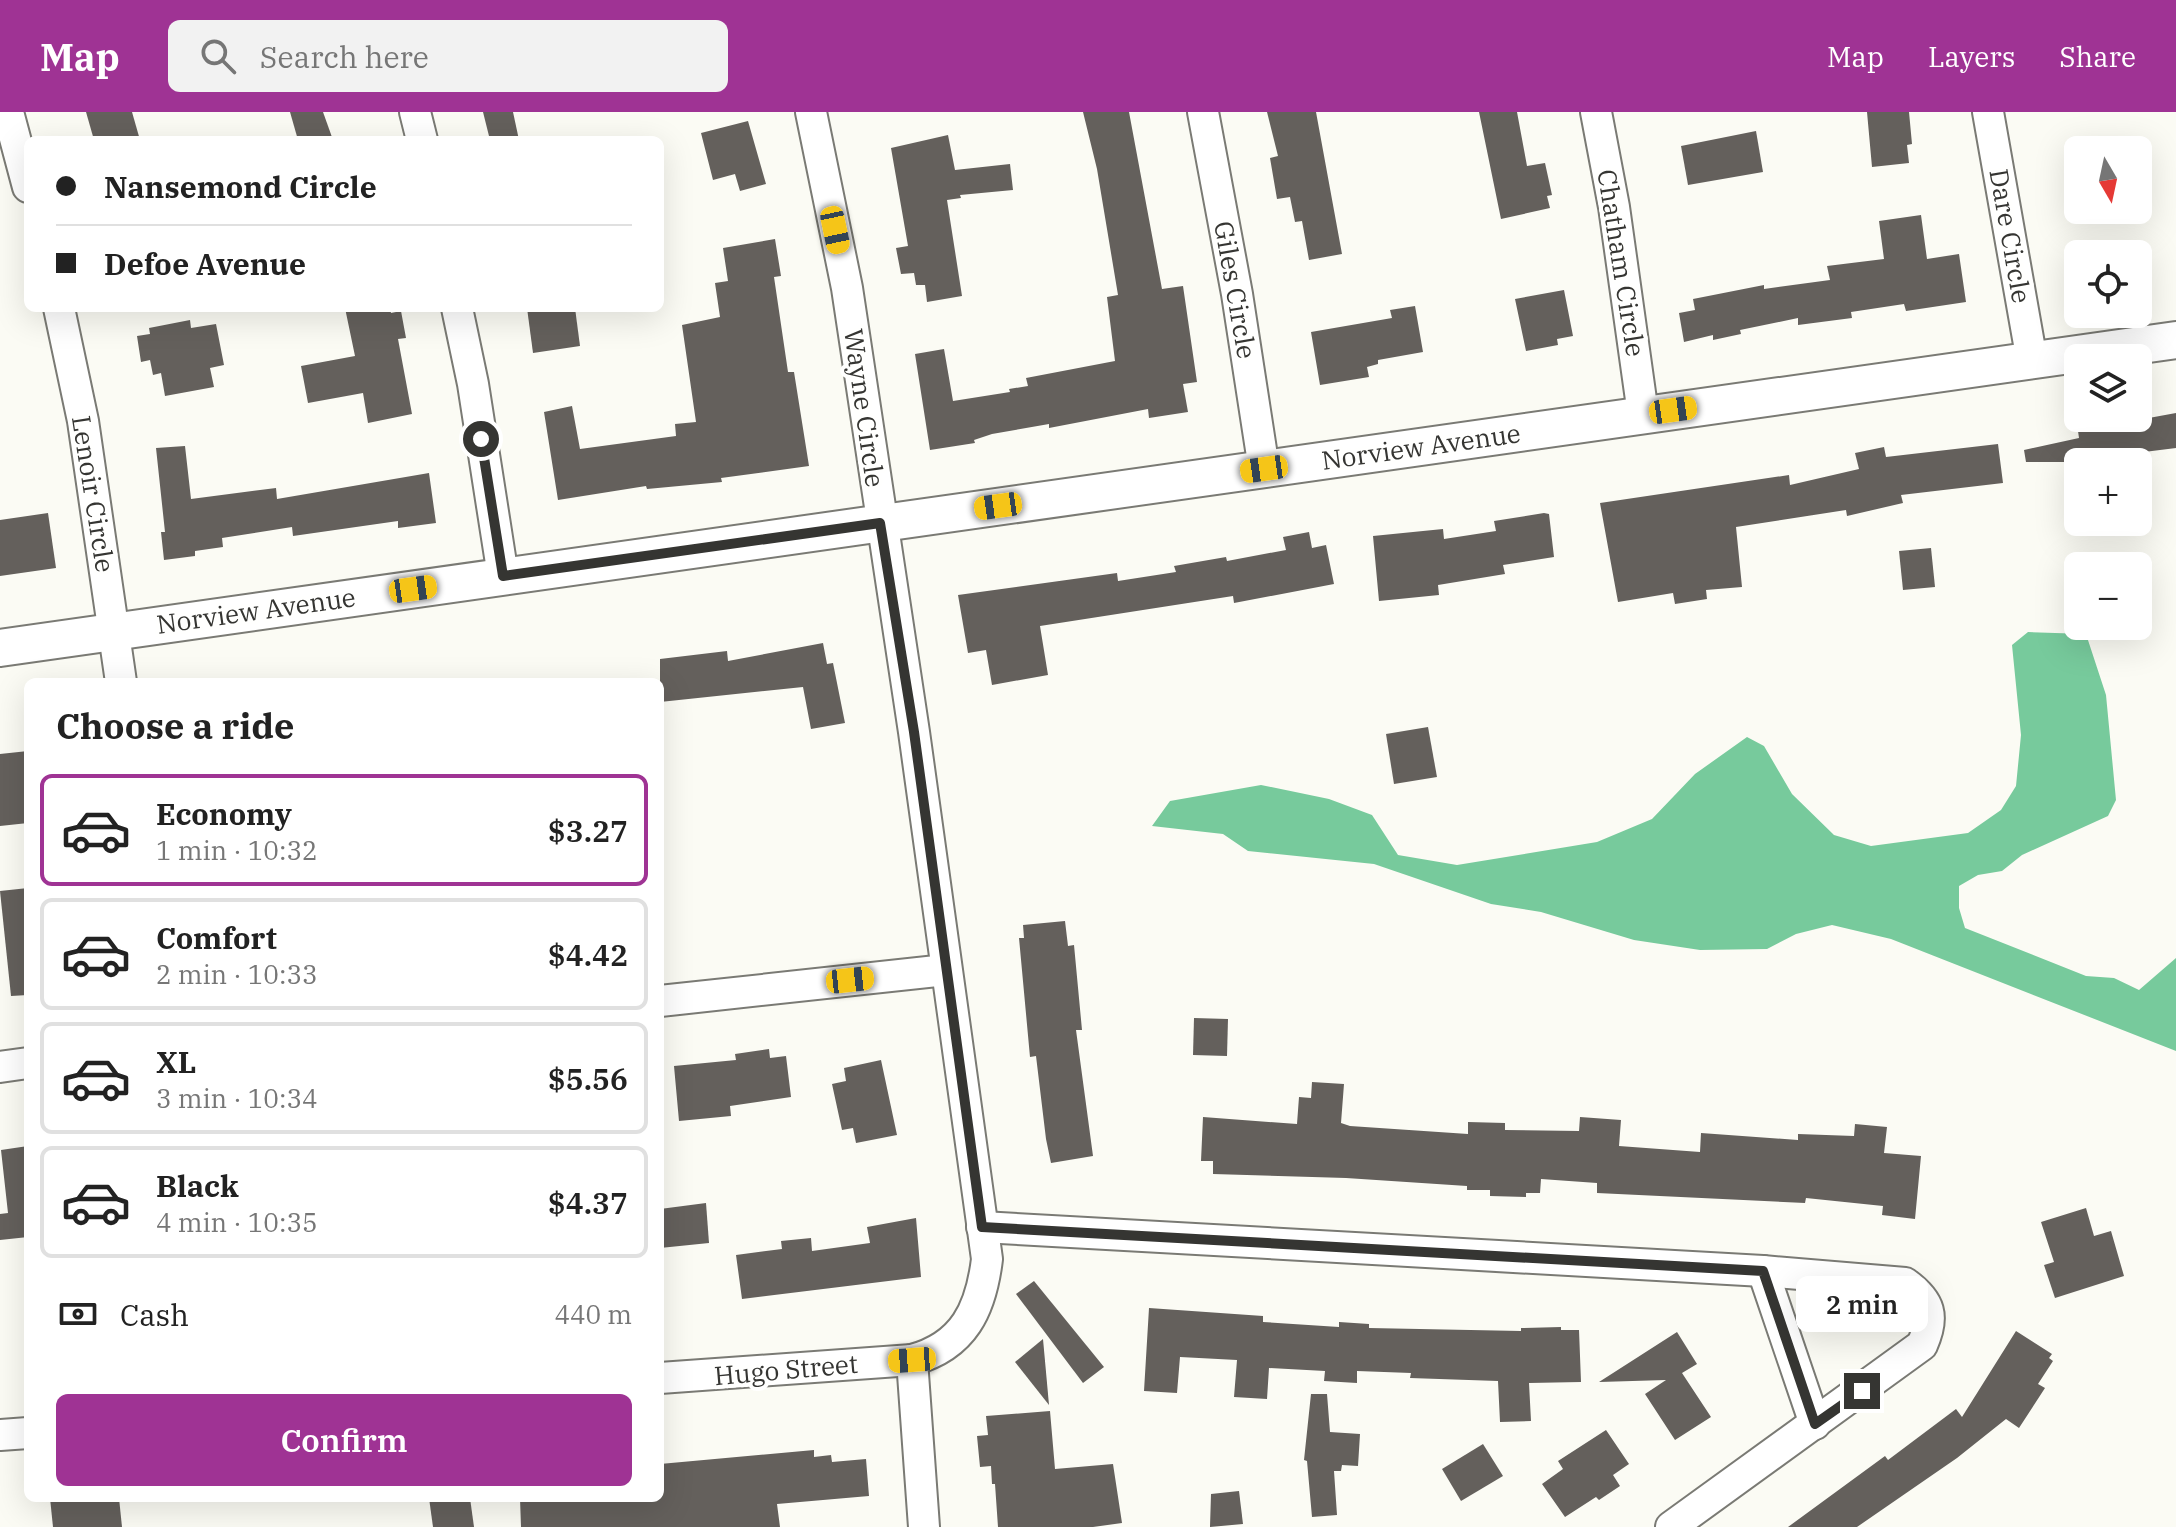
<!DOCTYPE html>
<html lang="en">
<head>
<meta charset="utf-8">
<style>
  :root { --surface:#fff; --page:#f2f2f2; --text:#222; --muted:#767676; --line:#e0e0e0; --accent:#9f3394 }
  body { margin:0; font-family:"IBM Plex Serif",serif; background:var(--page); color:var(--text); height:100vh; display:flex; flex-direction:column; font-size:30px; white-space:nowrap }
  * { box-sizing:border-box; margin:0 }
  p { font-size:26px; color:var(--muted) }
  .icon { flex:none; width:44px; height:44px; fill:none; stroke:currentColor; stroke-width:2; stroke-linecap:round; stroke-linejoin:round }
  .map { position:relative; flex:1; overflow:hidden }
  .panel { position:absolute; left:24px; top:566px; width:640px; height:824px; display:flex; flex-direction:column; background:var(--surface); border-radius:12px; box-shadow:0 8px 32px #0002 }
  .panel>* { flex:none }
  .banner { position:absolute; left:24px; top:24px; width:640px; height:176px; border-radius:12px; box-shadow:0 8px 32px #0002; display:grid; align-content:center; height:176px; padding:0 32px; background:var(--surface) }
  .needle { width:52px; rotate:171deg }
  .buttons { position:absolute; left:2064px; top:24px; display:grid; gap:16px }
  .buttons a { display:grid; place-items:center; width:88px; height:88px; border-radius:12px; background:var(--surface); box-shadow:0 8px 32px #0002; font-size:40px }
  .end { position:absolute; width:36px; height:36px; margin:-18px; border:10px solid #353532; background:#fff; box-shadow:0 0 0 4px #fff }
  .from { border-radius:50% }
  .bubble { position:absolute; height:56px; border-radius:12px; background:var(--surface); box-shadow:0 8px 32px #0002; font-size:26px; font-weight:600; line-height:56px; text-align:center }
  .car { position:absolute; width:24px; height:48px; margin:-24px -12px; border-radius:10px; box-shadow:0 0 6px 2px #0007; background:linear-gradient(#f5c518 24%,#345 0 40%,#f5c518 0 76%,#345 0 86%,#f5c518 0) }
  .banner b { display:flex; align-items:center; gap:28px; height:76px; font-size:30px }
  .banner b+b { border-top:2px solid var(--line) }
  .banner i { width:20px; height:20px; background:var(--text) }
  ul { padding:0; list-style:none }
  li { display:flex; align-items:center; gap:24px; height:112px; margin:0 16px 12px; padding:0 16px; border:4px solid var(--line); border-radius:12px }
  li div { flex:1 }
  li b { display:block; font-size:30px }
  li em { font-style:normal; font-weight:600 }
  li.current { border-color:var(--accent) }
  li>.icon { width:72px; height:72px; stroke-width:1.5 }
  h2 { padding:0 32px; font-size:36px; line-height:96px }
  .pay { display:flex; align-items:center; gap:20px; height:88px; padding:0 32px; font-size:30px }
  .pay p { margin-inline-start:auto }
  .action { display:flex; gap:16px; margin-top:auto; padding:16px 32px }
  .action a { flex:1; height:92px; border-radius:12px; background:var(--accent); color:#fff; font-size:32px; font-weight:600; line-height:92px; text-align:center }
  header { display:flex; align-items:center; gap:48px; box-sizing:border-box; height:112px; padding:0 40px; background:var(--accent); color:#fff }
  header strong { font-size:38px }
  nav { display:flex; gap:44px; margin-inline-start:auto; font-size:28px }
  .search { width:560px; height:72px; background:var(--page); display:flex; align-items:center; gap:20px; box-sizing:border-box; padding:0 28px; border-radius:12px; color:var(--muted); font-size:30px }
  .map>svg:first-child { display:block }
  .water { fill:#77ca9c }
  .building { fill:#64605c }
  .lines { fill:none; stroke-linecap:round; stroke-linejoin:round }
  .minor-casing { stroke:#7a7a74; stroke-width:34 }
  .tertiary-casing { stroke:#7a7a74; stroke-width:40 }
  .minor { stroke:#fff; stroke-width:30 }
  .tertiary { stroke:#fff; stroke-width:36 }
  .route { stroke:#353532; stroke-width:10 }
  .labels { text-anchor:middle; stroke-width:8; stroke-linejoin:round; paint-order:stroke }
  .street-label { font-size:26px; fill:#353532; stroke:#fffffe }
</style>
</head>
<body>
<header>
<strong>Map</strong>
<div class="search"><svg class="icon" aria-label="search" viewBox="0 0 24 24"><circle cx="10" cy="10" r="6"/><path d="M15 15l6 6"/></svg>Search here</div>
<nav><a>Map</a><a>Layers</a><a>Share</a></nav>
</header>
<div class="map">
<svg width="2176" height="1415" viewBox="0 0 2176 1415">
  <rect width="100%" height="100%" fill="#fbfbf4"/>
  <polygon class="water" points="2028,520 2086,522 2106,583 2116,688 2108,704 2022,743 2002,759 1978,763 1959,774 1959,796 1965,816 2086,864 2114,866 2139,878 2176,846 2176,939 1891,827 1832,813 1796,822 1767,837 1700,838 1634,828 1541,800 1491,792 1374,752 1248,739 1223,722 1152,714 1170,689 1261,673 1329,687 1372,703 1398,743 1457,753 1597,730 1652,707 1695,662 1747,625 1764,634 1792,682 1834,723 1871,734 1968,721 2001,698 2016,674 2021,623 2012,533"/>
  <g class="building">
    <polygon points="86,0 132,0 140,28 94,28"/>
    <polygon points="290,0 323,0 333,28 298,28"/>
    <polygon points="483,0 513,0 519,28 490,28"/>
    <polygon points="1083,0 1129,0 1162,177 1183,174 1197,270 1183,272 1188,300 1149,306 1148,297 1049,316 1049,312 992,322 974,328 975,331 930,338 915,242 944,237 953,289 1010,280 1009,277 1028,274 1026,266 1115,249 1107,185 1118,183 1097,57"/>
    <polygon points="1267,0 1316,0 1342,142 1309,148 1302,109 1295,110 1290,85 1277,87 1270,46 1278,44"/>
    <polygon points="1479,0 1517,0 1527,54 1545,51 1552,83 1547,84 1550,96 1501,107"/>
    <polygon points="1867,0 1909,0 1912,32 1907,33 1909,51 1872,55"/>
    <polygon points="748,9 766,72 740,79 735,62 713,68 701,21"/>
    <polygon points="1756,19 1763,60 1688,73 1681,34"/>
    <polygon points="948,23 955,58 1010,52 1013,78 960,83 961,86 947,88 962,184 927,190 925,173 916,173 914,161 901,162 896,136 908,134 891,36"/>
    <polygon points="1921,103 1927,147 1959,142 1966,190 1906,199 1904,192 1851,200 1852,206 1798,213 1798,206 1740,218 1741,222 1713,228 1713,223 1684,230 1679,201 1695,198 1693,187 1764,173 1764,177 1830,168 1827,154 1884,147 1879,109"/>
    <polygon points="775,127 781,164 774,165 788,260 794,260 809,354 721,366 722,370 647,377 646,374 558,388 544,300 572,294 580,337 676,324 675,312 696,310 682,213 720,205 715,171 728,169 723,136"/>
    <polygon points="1564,178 1573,224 1557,227 1558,233 1526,239 1515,187"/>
    <polygon points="1415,194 1423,240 1378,248 1378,252 1367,255 1369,265 1320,273 1311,220 1392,206 1390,198"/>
    <polygon points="345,196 390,196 391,201 401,199 406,226 398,227 412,302 368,311 363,281 308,291 301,254 355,244"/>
    <polygon points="527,196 575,196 580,234 533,241"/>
    <polygon points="190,208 191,216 216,212 224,253 210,256 214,275 165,284 161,261 153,263 150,248 141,250 137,224 150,222 149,216"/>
    <polygon points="2176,301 2176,336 2136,341 2138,350 2026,350 2024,338 2079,326 2078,319"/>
    <polygon points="1998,332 2003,371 1901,383 1903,391 1847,404 1846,398 1736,415 1742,475 1706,478 1707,487 1675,492 1673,481 1618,490 1600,391 1789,363 1790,373 1859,357 1855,341 1884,335 1886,345"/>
    <polygon points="185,334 191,387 276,376 277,387 429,361 436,411 398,416 398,409 293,424 292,415 222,426 223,435 195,439 195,444 164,448 161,420 165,420 156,336"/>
    <polygon points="48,401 56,456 0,464 0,408"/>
    <polygon points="1544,401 1549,402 1554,445 1503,453 1505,462 1438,473 1439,483 1379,489 1373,424 1443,417 1444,427 1496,419 1494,409"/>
    <polygon points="1309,420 1312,436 1326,433 1334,472 1234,491 1233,484 1040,514 1048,563 992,573 986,538 968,541 958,483 1117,461 1118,469 1176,460 1174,454 1226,445 1227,449 1286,438 1283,425"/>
    <polygon points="1931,436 1935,475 1903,478 1899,439"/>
    <polygon points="823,531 827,552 833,551 845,611 811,617 803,575 660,590 660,547 727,539 728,549"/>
    <polygon points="1428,615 1437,665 1394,672 1386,622"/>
    <polygon points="28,639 28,711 0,714 0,642"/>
    <polygon points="28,776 28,883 11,884 0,779"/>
    <polygon points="1065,809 1068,834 1074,833 1082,918 1076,918 1093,1044 1051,1051 1046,1027 1036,944 1030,945 1019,826 1024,826 1023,813"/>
    <polygon points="1194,906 1228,907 1227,944 1193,943"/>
    <polygon points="769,937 770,946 786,944 791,985 730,994 731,1004 679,1009 674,954 736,948 735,942"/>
    <polygon points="881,948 897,1023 856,1031 853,1016 842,1018 832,972 846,969 844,956"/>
    <polygon points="1312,970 1344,972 1341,1011 1350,1014 1468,1022 1468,1010 1505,1011 1505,1018 1579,1019 1580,1005 1621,1008 1619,1034 1700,1040 1701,1021 1798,1028 1798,1022 1854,1024 1855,1012 1887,1015 1884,1041 1921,1044 1915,1107 1882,1103 1883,1094 1806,1086 1805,1091 1597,1081 1597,1071 1541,1067 1540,1081 1526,1081 1526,1085 1490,1084 1490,1078 1467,1078 1467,1074 1346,1066 1213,1062 1213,1049 1201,1049 1203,1005 1297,1012 1299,985 1311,986"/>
    <polygon points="28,1034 28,1125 0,1128 0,1102 8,1101 1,1038"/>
    <polygon points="706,1091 709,1131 660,1136 660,1097"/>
    <polygon points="2086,1096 2094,1124 2111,1119 2124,1164 2055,1186 2044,1153 2054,1150 2041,1110"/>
    <polygon points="916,1106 921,1165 742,1187 736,1143 782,1137 781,1129 811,1126 812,1139 870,1131 867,1115"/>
    <polygon points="1034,1169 1104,1255 1083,1271 1016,1182"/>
    <polygon points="1149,1196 1263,1204 1263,1210 1339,1215 1339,1210 1369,1212 1369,1216 1521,1219 1521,1216 1561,1215 1561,1218 1579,1218 1581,1270 1529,1271 1531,1309 1500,1310 1498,1269 1410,1266 1411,1261 1357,1259 1357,1271 1324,1269 1325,1259 1269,1256 1267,1287 1234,1285 1237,1248 1180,1245 1177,1281 1144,1279"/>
    <polygon points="2016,1219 2052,1242 2049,1246 2053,1249 2038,1272 2045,1276 2019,1316 2006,1307 1957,1346 1857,1415 1788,1415 1885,1344 1888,1348 1956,1297 1962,1305"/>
    <polygon points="1677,1220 1697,1252 1682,1261 1711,1305 1675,1328 1645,1282 1666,1268 1599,1270"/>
    <polygon points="1043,1227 1049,1293 1015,1250"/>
    <polygon points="1311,1282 1327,1282 1330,1320 1360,1322 1358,1354 1342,1353 1341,1359 1334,1359 1337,1403 1312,1405 1307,1349 1304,1348"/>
    <polygon points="1050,1299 1055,1357 1113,1352 1122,1411 1093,1415 998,1415 995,1372 992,1372 991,1354 980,1355 977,1324 988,1323 986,1304"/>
    <polygon points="1606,1318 1629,1352 1613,1363 1620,1374 1599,1388 1596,1385 1565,1405 1542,1372 1563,1357 1558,1349"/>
    <polygon points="1483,1332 1503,1364 1461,1389 1442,1357"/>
    <polygon points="814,1338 814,1345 831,1343 832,1350 866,1347 869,1384 777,1392 780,1415 521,1415 520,1386 660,1386 660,1352"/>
    <polygon points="1239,1379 1243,1412 1210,1415 1211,1382"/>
    <polygon points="50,1386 119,1386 122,1415 53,1415"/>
    <polygon points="429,1386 470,1386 474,1415 433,1415"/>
  </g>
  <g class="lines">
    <g class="minor-casing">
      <g id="minor">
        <polyline points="8,0 28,75"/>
        <polyline points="415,0 422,28"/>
        <polyline points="1203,0 1237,182 1264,357"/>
        <polyline points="1596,0 1614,95 1643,302"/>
        <polyline points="1988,0 2032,249"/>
        <polyline points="59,196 83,309 121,570"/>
        <polyline points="457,196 473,272 503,464"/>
        <polyline points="660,889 946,858"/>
        <polyline points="0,955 28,951"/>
        <path d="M982,1115L1763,1159L1905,1171C1930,1189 1935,1204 1922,1233L1671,1415"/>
        <polyline points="1763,1159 1815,1312"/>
        <polyline points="912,1248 924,1415"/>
        <path d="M660,1266L912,1248C964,1234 981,1197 987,1147L914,620L847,176L811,0"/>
        <polyline points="0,1323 28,1321"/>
      </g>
    </g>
    <g class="tertiary-casing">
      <polyline id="tertiary" points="0,536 2176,228"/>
    </g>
    <use href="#minor" class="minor"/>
    <use href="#tertiary" class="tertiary"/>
  </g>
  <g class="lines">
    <polyline class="route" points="481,327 503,464 880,411 914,620 982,1115 1763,1159 1815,1312 1862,1279"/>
  </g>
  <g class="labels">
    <g class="street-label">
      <text transform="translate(2010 124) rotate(80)" y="9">Dare Circle</text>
      <text transform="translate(1621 151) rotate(81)" y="9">Chatham Circle</text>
      <text transform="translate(1235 178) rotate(80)" y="9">Giles Circle</text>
      <text transform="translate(864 296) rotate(82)" y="9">Wayne Circle</text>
      <text transform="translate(1421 335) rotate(-8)" y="9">Norview Avenue</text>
      <text transform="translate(93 382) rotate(81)" y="9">Lenoir Circle</text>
      <text transform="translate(256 499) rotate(-8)" y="9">Norview Avenue</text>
      <text transform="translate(786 1258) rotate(-5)" y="9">Hugo Street</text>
    </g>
  </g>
</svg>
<div class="buttons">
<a><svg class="needle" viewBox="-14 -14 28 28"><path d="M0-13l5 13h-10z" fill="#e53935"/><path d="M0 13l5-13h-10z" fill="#767676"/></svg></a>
<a><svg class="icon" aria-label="locate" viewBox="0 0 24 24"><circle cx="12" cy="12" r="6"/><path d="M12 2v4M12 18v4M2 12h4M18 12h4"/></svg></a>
<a><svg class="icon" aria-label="layers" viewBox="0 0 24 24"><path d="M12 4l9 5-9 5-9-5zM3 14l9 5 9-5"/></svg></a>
<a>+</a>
<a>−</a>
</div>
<i class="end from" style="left:481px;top:327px"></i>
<i class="end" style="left:1862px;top:1279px"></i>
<div class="bubble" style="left:1796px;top:1164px;width:132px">2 min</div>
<i class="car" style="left:835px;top:118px;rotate:168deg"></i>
<i class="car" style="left:1673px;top:298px;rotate:82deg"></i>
<i class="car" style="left:1264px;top:357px;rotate:262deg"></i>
<i class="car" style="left:998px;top:394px;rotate:262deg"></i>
<i class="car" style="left:413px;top:477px;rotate:82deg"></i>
<i class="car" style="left:850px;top:868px;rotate:84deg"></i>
<i class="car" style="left:912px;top:1248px;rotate:266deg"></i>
<div class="banner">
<b><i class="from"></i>Nansemond Circle</b>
<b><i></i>Defoe Avenue</b>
</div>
<section class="panel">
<h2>Choose a ride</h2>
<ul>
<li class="current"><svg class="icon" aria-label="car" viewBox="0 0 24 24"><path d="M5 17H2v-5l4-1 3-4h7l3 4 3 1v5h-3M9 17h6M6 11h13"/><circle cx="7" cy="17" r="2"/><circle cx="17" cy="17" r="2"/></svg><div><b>Economy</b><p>1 min · 10:32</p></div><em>$3.27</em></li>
<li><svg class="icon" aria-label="car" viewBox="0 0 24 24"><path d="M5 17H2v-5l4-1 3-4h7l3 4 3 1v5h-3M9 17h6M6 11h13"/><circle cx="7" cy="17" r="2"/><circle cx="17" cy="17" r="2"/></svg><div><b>Comfort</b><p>2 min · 10:33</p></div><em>$4.42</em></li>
<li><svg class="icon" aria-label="car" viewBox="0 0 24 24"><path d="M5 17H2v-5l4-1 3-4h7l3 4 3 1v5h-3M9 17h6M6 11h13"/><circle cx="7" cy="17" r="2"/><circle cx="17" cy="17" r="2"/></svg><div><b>XL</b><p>3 min · 10:34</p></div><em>$5.56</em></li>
<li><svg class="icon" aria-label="car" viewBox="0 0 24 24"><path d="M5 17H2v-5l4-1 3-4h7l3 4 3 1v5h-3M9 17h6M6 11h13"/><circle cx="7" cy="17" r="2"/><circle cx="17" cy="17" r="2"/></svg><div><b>Black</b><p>4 min · 10:35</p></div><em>$4.37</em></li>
</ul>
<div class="pay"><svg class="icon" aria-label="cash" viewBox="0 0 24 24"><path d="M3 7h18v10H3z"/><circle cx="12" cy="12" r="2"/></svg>Cash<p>440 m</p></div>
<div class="action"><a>Confirm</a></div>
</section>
</div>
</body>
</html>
